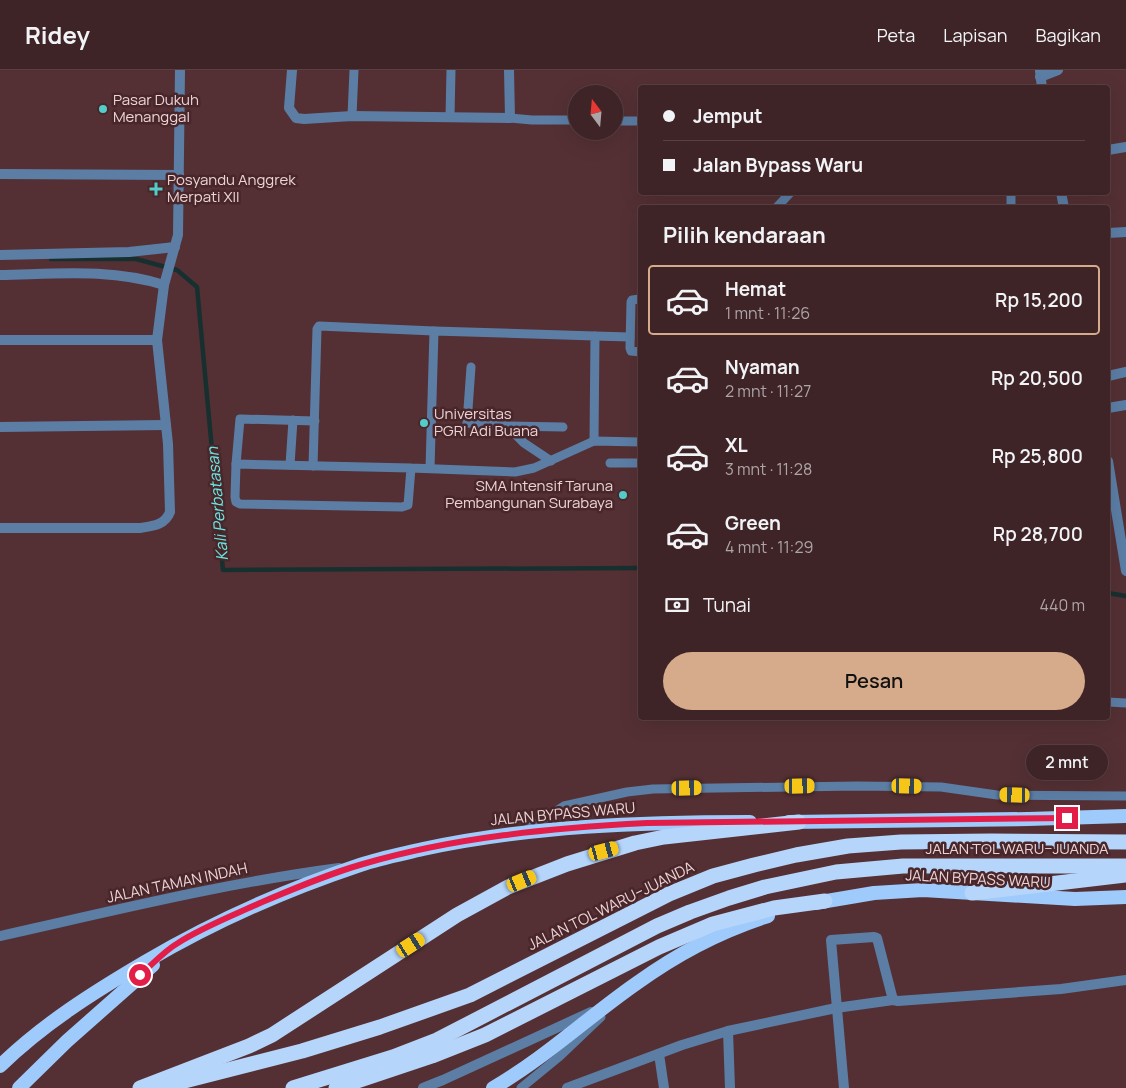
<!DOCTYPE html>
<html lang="id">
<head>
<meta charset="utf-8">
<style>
  :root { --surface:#3f2427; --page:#4a3033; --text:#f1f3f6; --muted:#ada4a7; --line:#584144; --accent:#d6ab8b }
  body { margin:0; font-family:Manrope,sans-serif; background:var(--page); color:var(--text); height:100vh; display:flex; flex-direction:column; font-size:19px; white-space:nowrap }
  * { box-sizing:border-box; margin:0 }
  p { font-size:16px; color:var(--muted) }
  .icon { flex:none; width:28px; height:28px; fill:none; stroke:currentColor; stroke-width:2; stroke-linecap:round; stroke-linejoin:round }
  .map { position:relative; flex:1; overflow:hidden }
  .drawer { position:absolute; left:638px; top:135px; width:472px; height:515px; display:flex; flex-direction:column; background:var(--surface); border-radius:5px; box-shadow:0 5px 20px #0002,0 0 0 1px var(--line) }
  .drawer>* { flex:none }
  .banner { position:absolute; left:638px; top:15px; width:472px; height:110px; border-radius:5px; box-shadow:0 5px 20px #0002,0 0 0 1px var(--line); display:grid; align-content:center; height:110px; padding:0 25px; background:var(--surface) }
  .needle { width:32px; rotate:344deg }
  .controls { position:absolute; left:568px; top:15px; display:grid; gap:10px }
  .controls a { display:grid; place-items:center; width:55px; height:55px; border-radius:50%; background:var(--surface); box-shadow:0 5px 20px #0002,0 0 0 1px var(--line); font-size:25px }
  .end { position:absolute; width:22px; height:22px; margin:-11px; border:6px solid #e11d48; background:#fff; box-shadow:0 0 0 2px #fff }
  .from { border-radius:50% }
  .bubble { position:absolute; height:35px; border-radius:18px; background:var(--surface); box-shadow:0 5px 20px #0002,0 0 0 1px var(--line); font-size:16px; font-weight:600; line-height:35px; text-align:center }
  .car { position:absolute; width:15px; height:30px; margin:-15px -8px; border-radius:6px; box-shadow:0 0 4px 1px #0007; background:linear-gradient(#f5c518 24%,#345 0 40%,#f5c518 0 76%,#345 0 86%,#f5c518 0) }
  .banner b { display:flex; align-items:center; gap:18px; height:48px; font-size:19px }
  .banner b+b { border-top:1px solid var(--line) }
  .banner i { width:12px; height:12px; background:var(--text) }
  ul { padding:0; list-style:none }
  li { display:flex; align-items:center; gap:15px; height:70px; margin:0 10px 8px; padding:0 15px; border:2px solid transparent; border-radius:5px }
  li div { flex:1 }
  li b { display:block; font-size:19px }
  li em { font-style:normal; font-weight:600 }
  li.active { border-color:var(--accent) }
  li>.icon { width:45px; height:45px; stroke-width:1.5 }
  h2 { padding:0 25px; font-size:22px; line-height:60px }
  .pay { display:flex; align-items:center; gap:12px; height:55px; padding:0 25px; font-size:19px }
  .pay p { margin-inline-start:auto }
  .button { display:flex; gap:10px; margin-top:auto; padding:10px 25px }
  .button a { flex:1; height:58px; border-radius:30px; background:var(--accent); color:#111; font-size:20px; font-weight:600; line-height:58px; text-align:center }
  header { display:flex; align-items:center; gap:30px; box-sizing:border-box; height:70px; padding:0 25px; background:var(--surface); border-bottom:1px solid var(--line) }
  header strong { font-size:24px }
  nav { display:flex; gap:28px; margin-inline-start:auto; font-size:18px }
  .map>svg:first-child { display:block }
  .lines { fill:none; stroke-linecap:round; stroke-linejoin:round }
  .stream { stroke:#17302f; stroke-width:4.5 }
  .service { stroke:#5c7ea5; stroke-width:9 }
  .minor { stroke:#5c7ea5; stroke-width:10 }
  .tertiary { stroke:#5c7ea5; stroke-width:10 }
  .trunk { stroke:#9ecafc; stroke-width:14 }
  .motorway { stroke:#b5d5fb; stroke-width:15 }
  .route { stroke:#e11d48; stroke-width:6 }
  .poi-dot { fill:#53cdc9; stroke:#49262a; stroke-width:2 }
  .labels { text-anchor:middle; stroke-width:5; stroke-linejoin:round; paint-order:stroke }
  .poi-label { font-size:15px; fill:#ecd4d6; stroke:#49262a; text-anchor:start }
  .street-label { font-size:15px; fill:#ecd4d6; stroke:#49262a }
  .water-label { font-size:16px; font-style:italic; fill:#69e8e4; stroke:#49262a }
</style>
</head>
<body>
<header>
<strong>Ridey</strong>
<nav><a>Peta</a><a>Lapisan</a><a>Bagikan</a></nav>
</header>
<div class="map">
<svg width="1126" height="1018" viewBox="0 0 1126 1018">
  <rect width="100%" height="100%" fill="#543034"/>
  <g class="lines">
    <g class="stream">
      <polyline points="51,189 136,189 177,200 197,217 223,500 640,498"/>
      <polyline points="1108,523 1126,526"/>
    </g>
    <g class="service">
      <polyline points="352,46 354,0"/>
      <polyline points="450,47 451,0"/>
      <polyline points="510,48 532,50 576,50"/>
      <polyline points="614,51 640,51"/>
      <polyline points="776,138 791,122"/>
      <polyline points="1011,138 1011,122"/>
      <polyline points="640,229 632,230 631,232 630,278 631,281 640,282"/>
      <polyline points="595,266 630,267"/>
      <polyline points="471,297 467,353 507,356 524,373 551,391"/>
      <polyline points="507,356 563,357"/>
      <polyline points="610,393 640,393"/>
      <polyline points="236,394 240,349 315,351"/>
      <polyline points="290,395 293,350"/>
      <polyline points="313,396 317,259 319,256 434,261"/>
      <polyline points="411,398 408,435 402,437 240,434 236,432 235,427 236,394 411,398 515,402 534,398 594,371 640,372"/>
      <polyline points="430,398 434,261 595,266 594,371"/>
      <polyline points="1108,632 1126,633"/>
      <polyline points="526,760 564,736 627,722 653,719 857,716 941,717 997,725 1126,726"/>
      <polyline points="521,1018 560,986 601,947"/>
    </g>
    <g class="minor">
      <polyline points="292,0 289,38 296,48 304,49 352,46 510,48 509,0"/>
      <polyline points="1040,1 1042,18"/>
      <polyline points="1040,7 1058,0"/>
      <polyline points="1108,80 1126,77"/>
      <polyline points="0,104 179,105"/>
      <polyline points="1061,122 1064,138"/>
      <polyline points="1108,163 1126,162"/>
      <polyline points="0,185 129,182 175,177"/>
      <path d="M0,205C55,204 111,198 164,215"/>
      <polyline points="0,270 157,270"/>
      <polyline points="1108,306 1126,302"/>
      <polyline points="1108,338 1126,335"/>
      <polyline points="0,357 166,355"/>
      <polyline points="1108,391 1126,501"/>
      <path d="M0,458H140C153,456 165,455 170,442L168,374L157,270L164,215L178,165L180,0"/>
      <polyline points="728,961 730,1018"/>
      <polyline points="659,984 664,1018"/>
      <polyline points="567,1018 682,975 728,961 836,938 893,930"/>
      <polyline points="844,1018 831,870 874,867 877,868 893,930 898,931 1061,919 1126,910"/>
    </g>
    <g class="tertiary">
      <path d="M0,866C112,841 225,813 339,798"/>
      <polyline points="423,1018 443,1010 591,942"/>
    </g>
    <g class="trunk">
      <polyline points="789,752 1028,749 1126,746"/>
      <polyline points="815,833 874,823 923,820 1075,829 1126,827"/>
      <path d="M0,996C43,954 94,922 145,892C213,852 285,820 360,795C380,788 402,784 423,779C530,756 641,752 750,752"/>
      <polyline points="19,1018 67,971 153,895"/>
      <path d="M493,1018C545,988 588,947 637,913C677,884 721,861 768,846"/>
    </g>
    <g class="motorway">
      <polyline points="972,823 1126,805"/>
      <polyline points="140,1018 249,976 272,965 457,845 508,817 567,794 635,773 664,767 799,752"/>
      <polyline points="157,1018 302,981 380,957 470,925 669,824 713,806 754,795 796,785 848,776 901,772 991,771 1126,772"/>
      <polyline points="293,1018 393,987 437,970 657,856 690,842 729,828 765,817 836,802 903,796 1126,796"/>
      <polyline points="336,1018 432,986 485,965 659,877 713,854 774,838 825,831"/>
    </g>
  </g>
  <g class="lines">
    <path class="route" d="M140,905C152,895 164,881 178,873C201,858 234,845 260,833C293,819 328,804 363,794C455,767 551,758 647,753L1067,748"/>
  </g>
  <g class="poi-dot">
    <circle cx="103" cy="39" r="5"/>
    <path d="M153.5 111.5h5v5h5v5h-5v5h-5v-5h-5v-5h5z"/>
    <circle cx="424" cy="353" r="5"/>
    <circle cx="623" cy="425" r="5"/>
  </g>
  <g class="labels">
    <g class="poi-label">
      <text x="113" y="35">Pasar Dukuh<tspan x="113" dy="17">Menanggal</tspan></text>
      <text x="167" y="115">Posyandu Anggrek<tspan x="167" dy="17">Merpati XII</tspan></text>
      <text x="434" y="349">Universitas<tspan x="434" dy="17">PGRI Adi Buana</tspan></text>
      <text x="613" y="421" text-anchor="end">SMA Intensif Taruna<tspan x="613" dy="17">Pembangunan Surabaya</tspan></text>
    </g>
    <g class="street-label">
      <text transform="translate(563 744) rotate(-5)" y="5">JALAN BYPASS WARU</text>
      <text x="1017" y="784">JALAN TOL WARU–JUANDA</text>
      <text transform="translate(978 809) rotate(3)" y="5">JALAN BYPASS WARU</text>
      <text transform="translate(177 813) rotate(-12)" y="5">JALAN TAMAN INDAH</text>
      <text transform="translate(611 836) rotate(-26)" y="5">JALAN TOL WARU–JUANDA</text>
    </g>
    <g class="water-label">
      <text transform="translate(217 434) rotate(-95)" y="6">Kali Perbatasan</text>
    </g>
  </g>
</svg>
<div class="controls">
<a><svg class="needle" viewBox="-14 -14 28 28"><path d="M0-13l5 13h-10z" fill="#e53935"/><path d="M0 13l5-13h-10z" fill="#ada4a7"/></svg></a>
</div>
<i class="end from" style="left:140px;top:905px"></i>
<i class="end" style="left:1067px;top:748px"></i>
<div class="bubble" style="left:1026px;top:675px;width:82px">2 mnt</div>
<i class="car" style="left:800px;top:716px;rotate:89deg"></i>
<i class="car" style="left:907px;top:716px;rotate:91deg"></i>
<i class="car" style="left:687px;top:718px;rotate:89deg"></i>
<i class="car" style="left:1015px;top:725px;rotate:271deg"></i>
<i class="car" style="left:604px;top:781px;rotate:75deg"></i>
<i class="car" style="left:522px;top:811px;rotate:68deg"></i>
<i class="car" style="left:411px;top:875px;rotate:57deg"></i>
<div class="banner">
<b><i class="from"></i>Jemput</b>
<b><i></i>Jalan Bypass Waru</b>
</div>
<section class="drawer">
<h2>Pilih kendaraan</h2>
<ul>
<li class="active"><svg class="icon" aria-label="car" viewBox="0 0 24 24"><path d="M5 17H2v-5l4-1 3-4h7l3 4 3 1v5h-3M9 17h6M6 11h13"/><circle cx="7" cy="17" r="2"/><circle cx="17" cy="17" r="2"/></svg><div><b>Hemat</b><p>1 mnt · 11:26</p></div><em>Rp 15,200</em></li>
<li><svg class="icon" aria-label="car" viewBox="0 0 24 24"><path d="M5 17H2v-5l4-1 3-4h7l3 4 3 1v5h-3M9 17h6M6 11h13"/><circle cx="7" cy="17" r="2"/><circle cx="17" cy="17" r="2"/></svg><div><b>Nyaman</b><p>2 mnt · 11:27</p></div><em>Rp 20,500</em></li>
<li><svg class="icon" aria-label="car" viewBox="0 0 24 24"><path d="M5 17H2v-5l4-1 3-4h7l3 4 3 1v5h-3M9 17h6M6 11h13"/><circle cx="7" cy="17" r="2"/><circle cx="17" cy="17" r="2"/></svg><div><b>XL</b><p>3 mnt · 11:28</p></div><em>Rp 25,800</em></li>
<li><svg class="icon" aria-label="car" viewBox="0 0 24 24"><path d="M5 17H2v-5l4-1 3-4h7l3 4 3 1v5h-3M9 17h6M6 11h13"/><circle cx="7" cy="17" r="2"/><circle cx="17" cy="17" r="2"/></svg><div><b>Green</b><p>4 mnt · 11:29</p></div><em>Rp 28,700</em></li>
</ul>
<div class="pay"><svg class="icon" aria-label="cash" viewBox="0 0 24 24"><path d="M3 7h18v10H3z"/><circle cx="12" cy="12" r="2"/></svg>Tunai<p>440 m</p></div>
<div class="button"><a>Pesan</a></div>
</section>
</div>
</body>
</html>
